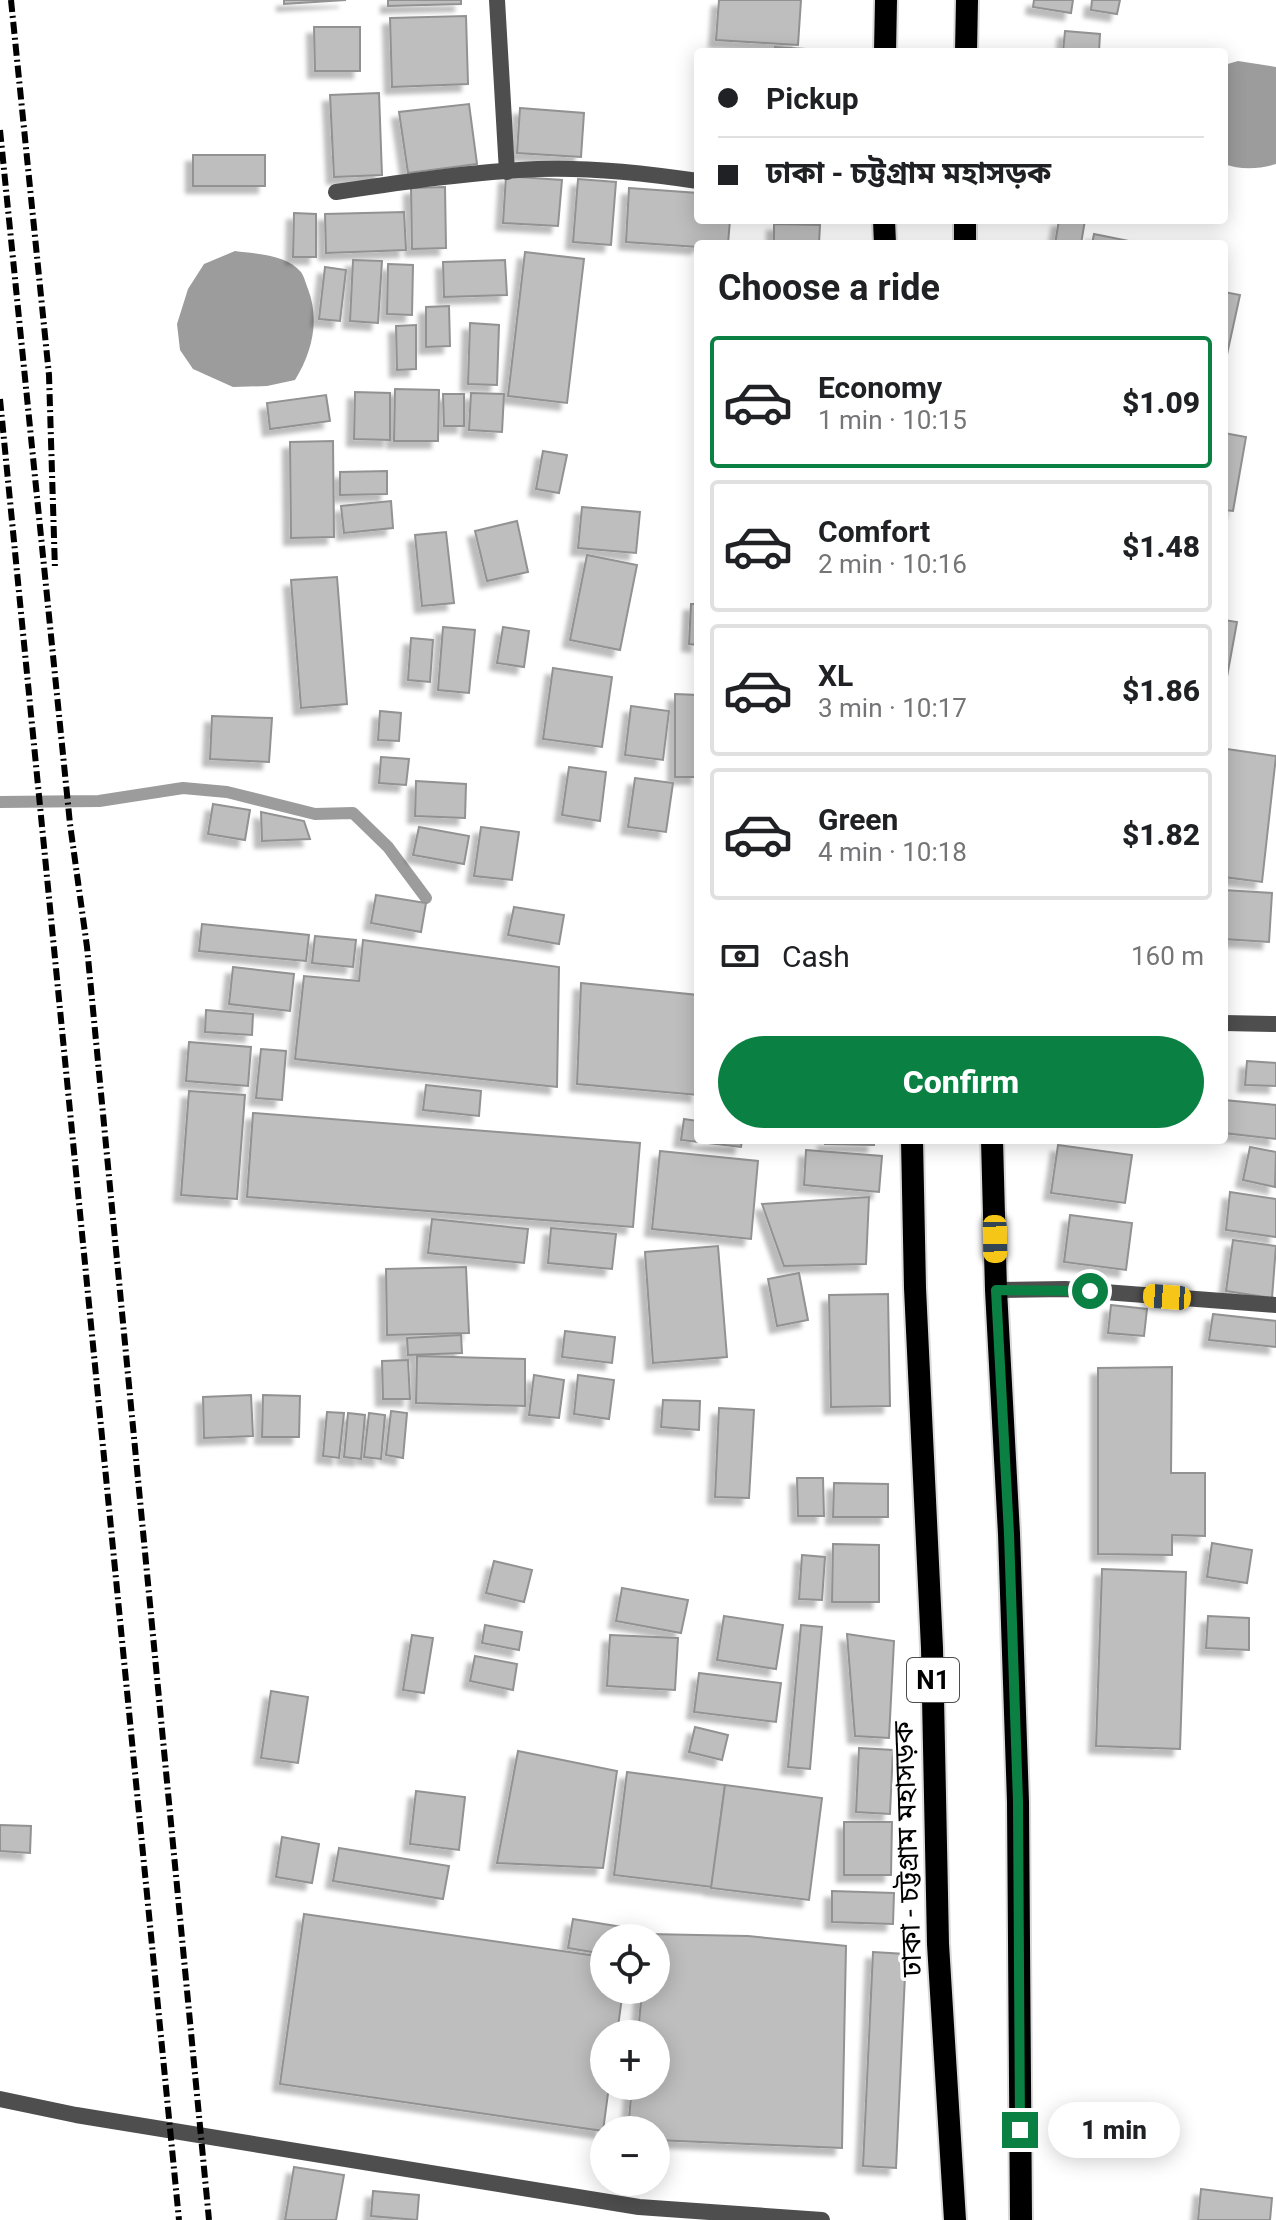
<!DOCTYPE html>
<html lang="en">
<head>
<meta charset="utf-8">
<style>
  :root { --surface:#fff; --page:#f2f2f2; --text:#202124; --muted:#757577; --line:#e0e0e0; --accent:#0b8043 }
  body { margin:0; font-family:Roboto,"Noto Sans Bengali",sans-serif; background:var(--page); color:var(--text); height:100vh; display:flex; flex-direction:column; font-size:30px; white-space:nowrap }
  * { box-sizing:border-box; margin:0 }
  p { font-size:26px; color:var(--muted) }
  .icon { flex:none; width:44px; height:44px; fill:none; stroke:currentColor; stroke-width:2; stroke-linecap:round; stroke-linejoin:round }
  .map { position:relative; flex:1; overflow:hidden }
  .panel { position:absolute; left:694px; top:240px; width:534px; height:904px; display:flex; flex-direction:column; background:var(--surface); border-radius:8px; box-shadow:0 4px 20px #0003 }
  .panel>* { flex:none }
  .banner { position:absolute; left:694px; top:48px; width:534px; height:176px; border-radius:8px; box-shadow:0 4px 20px #0003; display:grid; align-content:center; height:176px; padding:0 24px; background:var(--surface) }
  .tools { position:absolute; left:590px; top:1924px; display:grid; gap:16px }
  .tools a { display:grid; place-items:center; width:80px; height:80px; border-radius:50%; background:var(--surface); box-shadow:0 4px 20px #0003; font-size:40px }
  .end { position:absolute; width:36px; height:36px; margin:-18px; border:10px solid #0b8043; background:#fff; box-shadow:0 0 0 4px #fff }
  .from { border-radius:50% }
  .bubble { position:absolute; height:56px; border-radius:28px; background:var(--surface); box-shadow:0 4px 20px #0003; font-size:26px; font-weight:800; line-height:56px; text-align:center }
  .car { position:absolute; width:24px; height:48px; margin:-24px -12px; border-radius:10px; box-shadow:0 0 6px 2px #0007; background:linear-gradient(#f5c518 24%,#345 0 40%,#f5c518 0 76%,#345 0 86%,#f5c518 0) }
  .banner b { display:flex; align-items:center; gap:28px; height:76px; font-size:30px }
  .banner b+b { border-top:2px solid var(--line) }
  .banner i { width:20px; height:20px; background:var(--text) }
  ul { padding:0; list-style:none }
  li { display:flex; align-items:center; gap:24px; height:132px; margin:0 16px 12px; padding:0 8px; border:4px solid var(--line); border-radius:8px }
  li div { flex:1 }
  li b { display:block; font-size:30px }
  li em { font-style:normal; font-weight:800 }
  li.selected { border-color:var(--accent) }
  li>.icon { width:72px; height:72px; stroke-width:1.5 }
  h2 { padding:0 24px; font-size:36px; line-height:96px }
  .pay { display:flex; align-items:center; gap:20px; height:88px; padding:0 24px; font-size:30px }
  .pay p { margin-inline-start:auto }
  .action { display:flex; gap:16px; margin-top:auto; padding:16px 24px }
  .action a { flex:1; height:92px; border-radius:48px; background:var(--accent); color:#fff; font-size:32px; font-weight:800; line-height:92px; text-align:center }
  .map>svg:first-child { display:block }
  .water { fill:#9c9c9c }
  .lines { fill:none; stroke-linecap:round; stroke-linejoin:round }
  .stream { stroke:#9c9c9c; stroke-width:12 }
  .building { fill:#bebebe; stroke:#929292; stroke-width:2; filter:url(#shadow) }
  .trunk-casing { stroke:#dbdbdb; stroke-width:26 }
  .minor { stroke:#4e4e4e; stroke-width:16 }
  .trunk { stroke:#000; stroke-width:22 }
  .rail { stroke:#000; stroke-width:6; stroke-dasharray:12 4 2 4; stroke-linecap:butt }
  .route { stroke:#0b8043; stroke-width:10 }
  .labels { text-anchor:middle; stroke-width:7; stroke-linejoin:round; paint-order:stroke }
  .shield { fill:#fff; stroke:#4c4c4c; stroke-width:2 }
  .shield-label { font-size:26px; font-weight:bold; fill:#000 }
  .street-label { font-size:28px; fill:#000; stroke:#fff }
</style>
</head>
<body>
<div class="map">
<svg width="1276" height="2220" viewBox="0 0 1276 2220">
  <defs>
    <filter id="shadow"><feDropShadow dx="-7" dy="7" stdDeviation="2" flood-color="#0004"/></filter>
  </defs>
  <rect width="100%" height="100%" fill="#fff"/>
  <g class="water">
    <path d="M1238,61L1276,67V164C1260,169 1240,170 1224,164V65Z"/>
    <path d="M235,251C257,254 285,254 301,272C304,276 306,284 308,289C320,320 312,353 295,380L267,386L233,387L193,369L180,350L177,324L188,289L204,264Z"/>
  </g>
  <g class="lines">
    <polyline class="stream" points="0,802 99,801 183,788 227,792 315,814 353,813 388,847 426,898"/>
  </g>
  <g class="building">
    <polygon points="284,0 346,0 284,4"/>
    <polygon points="388,0 461,0 461,4 388,6"/>
    <polygon points="719,0 801,0 798,45 716,40"/>
    <polygon points="1034,0 1073,0 1071,13 1033,7"/>
    <polygon points="1092,0 1120,0 1117,14 1091,10"/>
    <polygon points="466,16 468,84 392,87 390,18"/>
    <polygon points="314,27 360,27 360,71 315,71"/>
    <polygon points="1065,31 1100,34 1099,52 1063,52"/>
    <polygon points="775,47 836,51 836,52 775,52"/>
    <polygon points="379,93 382,175 334,177 330,95"/>
    <polygon points="469,104 477,164 408,173 399,112"/>
    <polygon points="520,108 584,113 581,157 517,153"/>
    <rect x="193" y="155" width="72" height="31"/>
    <polygon points="506,176 562,180 558,226 503,223"/>
    <polygon points="578,179 616,182 611,245 573,242"/>
    <polygon points="445,187 446,248 412,249 411,188"/>
    <polygon points="629,188 698,193 698,220 730,220 728,244 698,244 698,247 626,242"/>
    <polygon points="404,212 406,250 326,253 325,214"/>
    <polygon points="294,213 316,214 316,257 293,257"/>
    <polygon points="1059,220 1085,220 1081,244 1055,244"/>
    <polygon points="774,224 820,225 819,244 774,244"/>
    <polygon points="1094,234 1134,242 1134,244 1092,244"/>
    <polygon points="525,252 584,259 567,403 508,396"/>
    <polygon points="353,260 382,261 378,323 350,321"/>
    <polygon points="505,260 507,295 444,297 443,262"/>
    <polygon points="388,264 413,265 412,315 387,314"/>
    <polygon points="325,267 346,270 340,321 319,319"/>
    <polygon points="1224,292 1240,295 1224,368"/>
    <polygon points="449,306 450,346 426,347 426,307"/>
    <polygon points="470,323 499,325 497,385 468,384"/>
    <polygon points="416,325 416,369 397,370 396,326"/>
    <polygon points="395,389 439,390 438,441 394,441"/>
    <polygon points="355,392 390,393 390,440 354,439"/>
    <polygon points="471,393 504,394 502,432 469,430"/>
    <polygon points="443,394 464,394 464,426 444,426"/>
    <polygon points="326,395 330,421 270,429 267,403"/>
    <polygon points="1224,433 1246,437 1233,511 1224,510"/>
    <polygon points="333,441 334,537 291,538 290,442"/>
    <polygon points="543,451 567,455 559,493 536,489"/>
    <polygon points="387,471 387,494 340,495 340,472"/>
    <polygon points="391,501 393,528 344,533 341,506"/>
    <polygon points="582,507 640,512 636,553 578,548"/>
    <polygon points="517,521 528,572 487,581 475,531"/>
    <polygon points="446,532 454,603 422,606 415,535"/>
    <polygon points="587,555 637,565 620,650 570,640"/>
    <polygon points="337,577 347,704 301,708 291,580"/>
    <polygon points="691,604 698,604 698,645 689,644"/>
    <polygon points="1224,620 1237,622 1224,693"/>
    <polygon points="443,627 475,630 469,693 438,690"/>
    <polygon points="503,627 529,631 524,667 497,663"/>
    <polygon points="411,638 433,640 430,682 408,680"/>
    <polygon points="553,668 612,677 602,747 543,739"/>
    <polygon points="675,694 698,695 698,777 675,777"/>
    <polygon points="631,706 669,711 663,760 625,755"/>
    <polygon points="380,711 401,713 399,741 378,740"/>
    <polygon points="212,716 272,718 269,762 210,759"/>
    <polygon points="1227,749 1276,756 1262,882 1224,877 1224,774"/>
    <polygon points="381,757 409,759 406,785 379,783"/>
    <polygon points="569,767 606,772 600,821 562,815"/>
    <polygon points="635,778 673,783 666,832 628,827"/>
    <polygon points="416,781 466,784 465,818 415,816"/>
    <polygon points="213,804 250,810 245,840 208,834"/>
    <polygon points="261,812 304,821 310,839 262,841"/>
    <polygon points="419,827 469,836 464,864 413,855"/>
    <polygon points="481,827 519,832 512,880 474,876"/>
    <polygon points="1224,890 1272,893 1269,942 1224,939"/>
    <polygon points="376,895 426,903 421,932 371,923"/>
    <polygon points="514,907 564,915 559,944 508,935"/>
    <polygon points="202,924 309,935 306,961 199,951"/>
    <polygon points="315,936 356,940 353,967 312,963"/>
    <polygon points="363,940 559,967 557,1087 295,1059 304,976 359,981"/>
    <polygon points="233,967 294,974 290,1011 229,1004"/>
    <polygon points="581,983 698,995 698,1095 577,1084"/>
    <polygon points="206,1010 253,1014 252,1035 205,1032"/>
    <polygon points="189,1042 251,1047 248,1086 186,1081"/>
    <polygon points="261,1049 286,1051 282,1100 256,1098"/>
    <polygon points="1247,1061 1276,1063 1276,1086 1245,1085"/>
    <polygon points="426,1085 481,1091 479,1116 423,1110"/>
    <polygon points="189,1091 245,1095 237,1199 181,1195"/>
    <polygon points="1224,1100 1276,1105 1276,1139 1224,1133"/>
    <polygon points="253,1113 640,1143 633,1227 247,1197"/>
    <polygon points="684,1119 698,1121 698,1140 742,1140 741,1147 681,1140"/>
    <polygon points="825,1140 874,1140 874,1145 825,1144"/>
    <polygon points="1058,1145 1132,1155 1125,1203 1051,1193"/>
    <polygon points="1250,1147 1276,1152 1275,1187 1243,1180"/>
    <polygon points="806,1150 882,1156 879,1192 804,1185"/>
    <polygon points="660,1151 758,1161 751,1239 652,1229"/>
    <polygon points="1230,1192 1276,1199 1276,1237 1226,1230"/>
    <polygon points="869,1197 866,1264 784,1266 762,1204"/>
    <polygon points="1070,1215 1132,1223 1126,1270 1064,1262"/>
    <polygon points="432,1219 528,1229 524,1263 428,1253"/>
    <polygon points="551,1228 616,1234 612,1269 548,1263"/>
    <polygon points="1233,1240 1276,1246 1272,1298 1226,1291"/>
    <polygon points="718,1246 727,1357 653,1363 645,1252"/>
    <polygon points="466,1267 469,1333 387,1335 386,1269"/>
    <polygon points="799,1273 808,1320 777,1326 768,1279"/>
    <polygon points="888,1294 890,1406 831,1407 829,1295"/>
    <polygon points="1111,1305 1147,1309 1144,1336 1108,1333"/>
    <polygon points="1213,1314 1276,1321 1276,1347 1209,1340"/>
    <polygon points="565,1331 615,1337 612,1363 562,1357"/>
    <polygon points="461,1335 462,1353 408,1355 407,1338"/>
    <polygon points="417,1356 525,1359 525,1406 416,1403"/>
    <polygon points="408,1360 410,1399 383,1399 382,1361"/>
    <polygon points="1172,1367 1171,1473 1205,1473 1205,1536 1172,1535 1172,1555 1098,1554 1098,1368"/>
    <polygon points="534,1375 564,1380 559,1418 529,1415"/>
    <polygon points="578,1375 614,1380 609,1419 574,1414"/>
    <polygon points="251,1395 253,1436 204,1438 203,1397"/>
    <polygon points="263,1395 300,1396 299,1437 262,1437"/>
    <polygon points="663,1400 700,1401 699,1430 661,1427"/>
    <polygon points="719,1408 754,1410 749,1498 715,1497"/>
    <polygon points="391,1411 407,1413 403,1458 386,1455"/>
    <polygon points="327,1412 344,1413 339,1458 323,1456"/>
    <polygon points="348,1413 365,1415 361,1459 344,1457"/>
    <polygon points="369,1413 385,1415 381,1459 364,1457"/>
    <polygon points="797,1478 823,1478 824,1516 798,1516"/>
    <polygon points="834,1483 888,1484 888,1517 833,1517"/>
    <polygon points="1212,1543 1252,1550 1247,1583 1207,1577"/>
    <polygon points="833,1544 879,1545 879,1602 832,1602"/>
    <polygon points="802,1555 825,1557 822,1600 799,1599"/>
    <polygon points="494,1561 532,1570 524,1602 486,1593"/>
    <polygon points="1102,1569 1186,1572 1180,1749 1096,1746"/>
    <polygon points="622,1588 688,1600 681,1633 616,1621"/>
    <polygon points="724,1616 783,1625 776,1669 717,1660"/>
    <polygon points="1208,1616 1249,1618 1249,1650 1206,1648"/>
    <polygon points="485,1625 522,1632 519,1650 482,1643"/>
    <polygon points="801,1625 822,1627 810,1769 788,1767"/>
    <polygon points="847,1634 894,1641 889,1738 855,1736"/>
    <polygon points="412,1635 433,1638 424,1693 403,1690"/>
    <polygon points="610,1635 678,1638 675,1690 607,1686"/>
    <polygon points="475,1656 517,1664 513,1690 470,1681"/>
    <polygon points="699,1673 781,1683 776,1722 694,1712"/>
    <polygon points="271,1691 308,1697 298,1763 261,1758"/>
    <polygon points="695,1727 728,1735 722,1760 689,1752"/>
    <polygon points="859,1748 893,1750 890,1814 856,1812"/>
    <polygon points="518,1751 617,1771 603,1868 497,1863"/>
    <polygon points="627,1772 725,1785 712,1887 614,1875"/>
    <polygon points="725,1785 822,1798 809,1900 711,1888"/>
    <polygon points="416,1791 465,1797 459,1850 410,1844"/>
    <polygon points="844,1822 892,1822 891,1875 844,1875"/>
    <polygon points="0,1825 31,1826 30,1853 0,1851"/>
    <polygon points="282,1837 319,1844 312,1883 276,1877"/>
    <polygon points="339,1848 449,1866 443,1899 333,1881"/>
    <polygon points="832,1891 894,1893 893,1924 832,1922"/>
    <polygon points="304,1914 604,1957 604,1990 623,1990 617,2034 604,2034 604,2086 609,2086 603,2131 280,2084"/>
    <polygon points="573,1919 635,1929 634,1938 604,1938 604,1954 568,1948"/>
    <polygon points="648,1934 748,1936 846,1946 842,2148 656,2140 656,2130 628,2130 632,2086 656,2086 656,2034 638,2034 642,1990 656,1990 656,1938 647,1938"/>
    <polygon points="873,1952 906,1954 896,2168 863,2166"/>
    <polygon points="294,2167 344,2175 336,2220 285,2220"/>
    <polygon points="1201,2189 1272,2198 1270,2220 1198,2220"/>
    <polygon points="373,2191 419,2195 417,2220 371,2216"/>
  </g>
  <g class="lines">
    <g class="trunk-casing">
      <g id="trunk">
        <polyline points="885,52 886,0"/>
        <polyline points="966,52 967,0"/>
        <polyline points="884,220 885,244"/>
        <polyline points="965,220 965,244"/>
        <polyline points="912,1140 915,1288 932,1648 938,1944 955,2220"/>
        <polyline points="992,1140 996,1290 1009,1534 1018,1802 1021,2220"/>
      </g>
    </g>
    <g class="minor">
      <polyline points="497,0 507,172"/>
      <path d="M336,192C403,182 470,172 538,169C592,167 645,173 698,181"/>
      <polyline points="1224,1023 1276,1024"/>
      <polyline points="996,1290 1065,1289 1276,1305"/>
      <polyline points="0,2099 76,2115 639,2207 822,2220"/>
    </g>
    <use href="#trunk" class="trunk"/>
    <g class="rail">
      <polyline points="11,0 49,375 55,570"/>
      <polyline points="0,130 70,824 87,947 209,2220"/>
      <polyline points="0,399 179,2220"/>
    </g>
  </g>
  <g class="lines">
    <polyline class="route" points="1020,2130 1018,1802 1009,1534 996,1290 1090,1291"/>
  </g>
  <g class="labels">
    <rect class="shield" x="907" y="1658" width="52" height="44" rx="6"/>
    <g class="shield-label">
      <text x="933" y="1689">N1</text>
    </g>
    <g class="street-label">
      <text transform="translate(907 1849) rotate(-92)" y="10">ঢাকা - চট্টগ্রাম মহাসড়ক</text>
    </g>
  </g>
</svg>
<div class="tools">
<a><svg class="icon" aria-label="locate" viewBox="0 0 24 24"><circle cx="12" cy="12" r="6"/><path d="M12 2v4M12 18v4M2 12h4M18 12h4"/></svg></a>
<a>+</a>
<a>−</a>
</div>
<i class="end from" style="left:1090px;top:1291px"></i>
<i class="end" style="left:1020px;top:2130px"></i>
<div class="bubble" style="left:1048px;top:2102px;width:132px">1 min</div>
<i class="car" style="left:995px;top:1239px;rotate:179deg"></i>
<i class="car" style="left:1167px;top:1297px;rotate:274deg"></i>
<div class="banner">
<b><i class="from"></i>Pickup</b>
<b><i></i>ঢাকা - চট্টগ্রাম মহাসড়ক</b>
</div>
<section class="panel">
<h2>Choose a ride</h2>
<ul>
<li class="selected"><svg class="icon" aria-label="car" viewBox="0 0 24 24"><path d="M5 17H2v-5l4-1 3-4h7l3 4 3 1v5h-3M9 17h6M6 11h13"/><circle cx="7" cy="17" r="2"/><circle cx="17" cy="17" r="2"/></svg><div><b>Economy</b><p>1 min · 10:15</p></div><em>$1.09</em></li>
<li><svg class="icon" aria-label="car" viewBox="0 0 24 24"><path d="M5 17H2v-5l4-1 3-4h7l3 4 3 1v5h-3M9 17h6M6 11h13"/><circle cx="7" cy="17" r="2"/><circle cx="17" cy="17" r="2"/></svg><div><b>Comfort</b><p>2 min · 10:16</p></div><em>$1.48</em></li>
<li><svg class="icon" aria-label="car" viewBox="0 0 24 24"><path d="M5 17H2v-5l4-1 3-4h7l3 4 3 1v5h-3M9 17h6M6 11h13"/><circle cx="7" cy="17" r="2"/><circle cx="17" cy="17" r="2"/></svg><div><b>XL</b><p>3 min · 10:17</p></div><em>$1.86</em></li>
<li><svg class="icon" aria-label="car" viewBox="0 0 24 24"><path d="M5 17H2v-5l4-1 3-4h7l3 4 3 1v5h-3M9 17h6M6 11h13"/><circle cx="7" cy="17" r="2"/><circle cx="17" cy="17" r="2"/></svg><div><b>Green</b><p>4 min · 10:18</p></div><em>$1.82</em></li>
</ul>
<div class="pay"><svg class="icon" aria-label="cash" viewBox="0 0 24 24"><path d="M3 7h18v10H3z"/><circle cx="12" cy="12" r="2"/></svg>Cash<p>160 m</p></div>
<div class="action"><a>Confirm</a></div>
</section>
</div>
</body>
</html>
